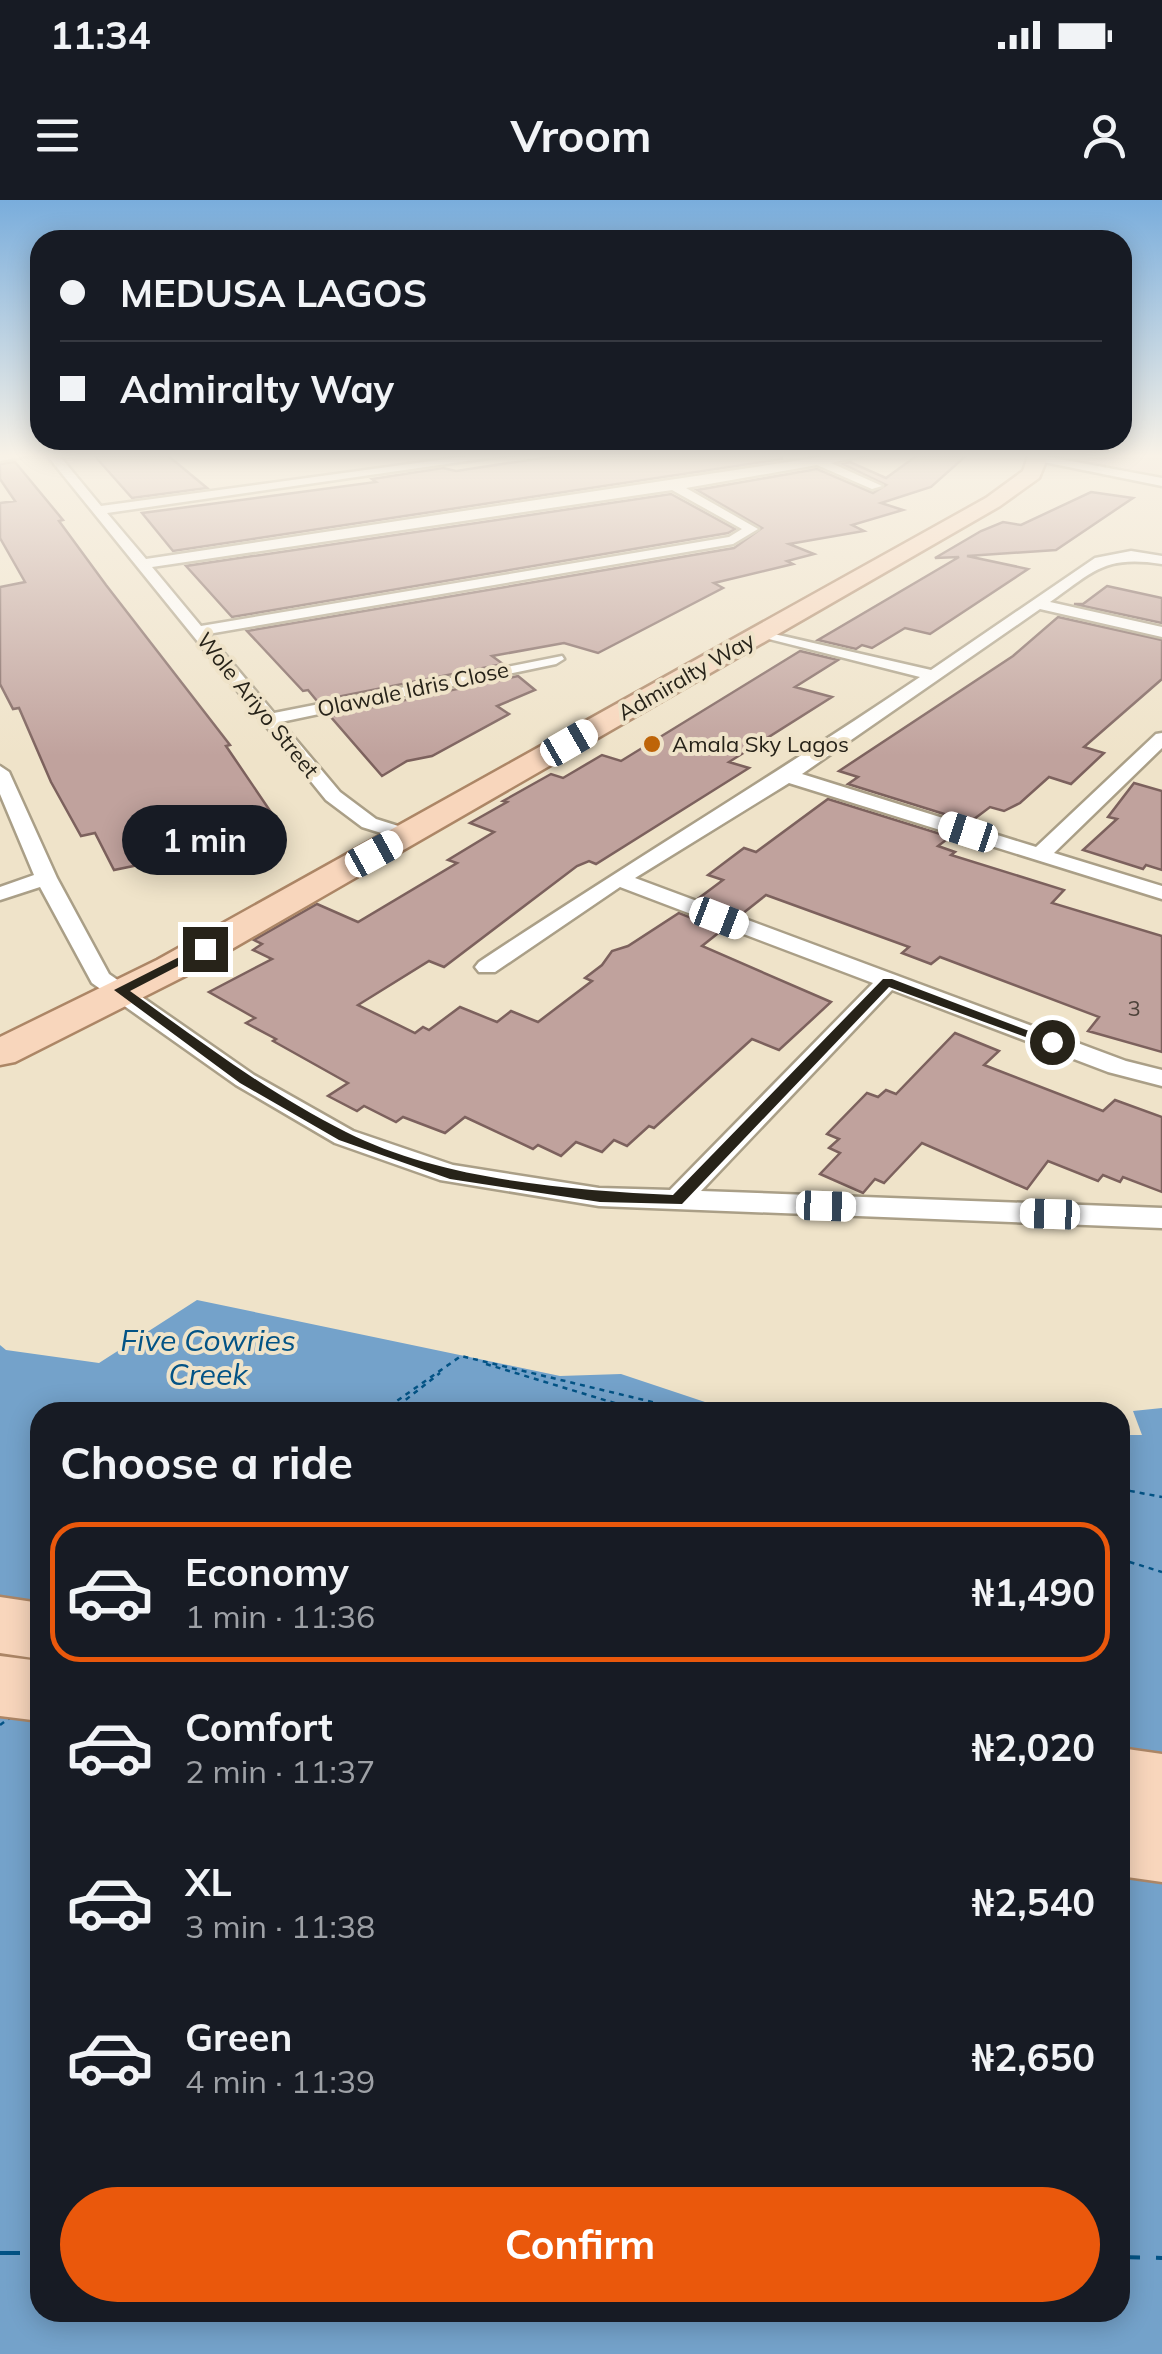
<!DOCTYPE html>
<html lang="en">
<head>
<meta charset="utf-8">
<style>
  :root { --surface:#171b24; --page:#242831; --text:#f1f3f6; --muted:#9ea1a6; --line:#363941; --accent:#ea580c }
  body { margin:0; font-family:Mulish,sans-serif; background:var(--page); color:var(--text); height:100vh; display:flex; flex-direction:column; font-size:38px; white-space:nowrap }
  * { box-sizing:border-box; margin:0 }
  p { font-size:32px; color:var(--muted) }
  .icon { flex:none; width:55px; height:55px; fill:none; stroke:currentColor; stroke-width:2; stroke-linecap:round; stroke-linejoin:round }
  .map { position:relative; flex:1; overflow:hidden }
  .sheet { position:absolute; left:30px; top:1202px; width:1100px; height:920px; display:flex; flex-direction:column; background:var(--surface); border-radius:30px; box-shadow:0 5px 25px #0003 }
  .sheet>* { flex:none }
  .hud { position:absolute; left:30px; top:30px; width:1102px; height:220px; border-radius:30px; box-shadow:0 5px 25px #0003; display:grid; align-content:center; height:220px; padding:0 30px; background:var(--surface) }
  .end { position:absolute; width:45px; height:45px; margin:-22px; border:12px solid #272319; background:#fff; box-shadow:0 0 0 5px #fff }
  .from { border-radius:50% }
  .bubble { position:absolute; height:70px; border-radius:35px; background:var(--surface); box-shadow:0 5px 25px #0003; font-size:32px; font-weight:700; line-height:70px; text-align:center }
  .car { position:absolute; width:30px; height:60px; margin:-30px -15px; border-radius:12px; box-shadow:0 0 8px 2px #0007; background:linear-gradient(#fff 24%,#345 0 40%,#fff 0 76%,#345 0 86%,#fff 0) }
  .hud b { display:flex; align-items:center; gap:35px; height:95px; font-size:38px }
  .hud b+b { border-top:2px solid var(--line) }
  .hud i { width:25px; height:25px; background:var(--text) }
  ul { padding:0; list-style:none }
  li { display:flex; align-items:center; gap:30px; height:140px; margin:0 20px 15px; padding:0 10px; border:5px solid transparent; border-radius:30px }
  li div { flex:1 }
  li b { display:block; font-size:38px }
  li em { font-style:normal; font-weight:700 }
  li.active { border-color:var(--accent) }
  li>.icon { width:90px; height:90px; stroke-width:1.5 }
  h2 { padding:0 30px; font-size:45px; line-height:120px }
  .primary-button { display:flex; gap:20px; margin-top:auto; padding:20px 30px }
  .primary-button a { flex:1; height:115px; border-radius:60px; background:var(--accent); color:#fff; font-size:40px; font-weight:700; line-height:115px; text-align:center }
  .status { display:flex; justify-content:space-between; align-items:center; height:70px; padding:0 50px; background:var(--surface); direction:ltr }
  .status svg { height:28px; fill:currentColor }
  header { display:flex; justify-content:space-between; align-items:center; height:130px; padding:0 30px; background:var(--surface); font-size:45px; font-weight:700 }
  .map>svg:first-child { display:block }
  .commercial { fill:#edd4cd }
  .water { fill:#74a2ca }
  .lines { fill:none; stroke-linecap:round; stroke-linejoin:round }
  .ferry-far1 { stroke:#035385; stroke-width:2.5; stroke-dasharray:5 5; stroke-linecap:butt }
  .ferry { stroke:#035385; stroke-width:4; stroke-dasharray:20 16; stroke-linecap:butt }
  .building { fill:#c0a29d; stroke:#7c615d; stroke-width:2.5 }
  .minor-casing { stroke:#aa9f87; stroke-width:5 }
  .primary-casing { stroke:#ac8666; stroke-width:5 }
  .minor { fill:#fff; fill-rule:evenodd }
  .primary { fill:#f8d6bc; fill-rule:evenodd }
  .route { fill:#272319 }
  .poi-dot { fill:#be6408; stroke:#efe3c9; stroke-width:4 }
  .labels { text-anchor:middle; stroke-width:8; stroke-linejoin:round; paint-order:stroke }
  .far-street-label { font-size:22px; fill:#272319; stroke:#efe3c9 }
  .far-poi-label { font-size:22px; fill:#272319; stroke:#efe3c9; text-anchor:start }
  .number-label { font-size:22px; fill:#4d433a }
  .water-label { font-size:30px; font-style:italic; fill:#035385; stroke:#efe3c9 }
</style>
</head>
<body>
<div class="status"><b>11:34</b><svg viewBox="0 0 49 12"><path d="M0 12V9h3v3zM5 12V6h3v6zM10 12V3h3v9zM15 12V0h3v12zM26 1h20v11H26zM47 4h2v5h-2z"/></svg></div>
<header><svg class="icon" aria-label="menu" viewBox="0 0 24 24"><path d="M4 6h16M4 12h16M4 18h16"/></svg>Vroom<svg class="icon" aria-label="person" viewBox="0 0 24 24"><circle cx="12" cy="8" r="4"/><path d="M4 21q1-7 8-7t8 7"/></svg></header>
<div class="map">
<svg width="1162" height="2154" viewBox="0 0 1162 2154">
  <rect width="100%" height="100%" fill="#efe3c9"/>
  <polygon class="commercial" points="1162,254 1162,268 1142,275 1063,255"/>
  <polygon class="water" points="197,1100 560,1176 621,1174 735,1212 40,1212 40,2112 1120,2112 1120,1235 1142,1235 1133,1211 1162,1208 1162,2154 0,2154 0,1145 6,1150 99,1163"/>
  <g class="lines">
    <g class="ferry-far1">
      <polyline points="486,1164 644,1212"/>
      <polyline points="381,1212 461,1156 694,1212"/>
      <polyline points="390,1212 440,1173"/>
      <polyline points="1120,1289 1162,1297"/>
      <polyline points="1120,1359 1162,1372"/>
      <polyline points="0,1525 11,1517"/>
    </g>
    <g class="ferry">
      <polyline points="0,2053 40,2053"/>
      <polyline points="1120,2057 1162,2058"/>
    </g>
  </g>
  <g class="building">
    <polygon points="93,254 166,254 207,288 132,298"/>
    <polygon points="569,254 781,254 782,259 173,351 142,313 376,282 372,279 443,268 456,271"/>
    <polygon points="919,254 968,254 931,287 881,303 903,310 852,325 864,331 789,344 814,354 787,361 793,364 714,383 723,388 598,453 564,443 492,456 503,464 317,501 308,490 303,491 247,431 734,348 762,328 697,290 817,269 873,293 886,285 843,264 850,262 886,278"/>
    <polygon points="15,262 63,320 59,321 106,385 230,545 226,546 277,621 241,634 244,638 224,644 226,648 204,653 211,668 184,673 177,657 114,670 95,633 81,636 51,582 19,508 13,509 0,484 0,387 25,382 0,338 0,303 15,301 0,279 0,264"/>
    <polygon points="1091,292 1133,298 1056,350 967,356 1028,369 930,434 905,428 872,448 862,445 856,449 818,440 959,357 935,358 981,331 1003,322 1021,325"/>
    <polygon points="671,294 735,329 728,333 232,417 186,366"/>
    <polygon points="1107,386 1162,398 1162,423 1074,404 1083,404"/>
    <polygon points="1058,417 1162,440 1162,479 1084,547 1104,553 1071,584 1049,577 1020,603 1004,611 990,607 970,622 848,584 858,577 839,571 1013,456"/>
    <polygon points="800,451 838,460 795,487 832,497 729,562 749,568 596,664 589,661 577,666 444,767 429,761 358,805 415,833 423,827 429,830 460,807 497,822 511,811 538,822 592,781 585,778 602,765 612,751 628,746 679,713 722,730 702,746 831,802 779,850 752,839 654,928 649,926 627,946 614,940 602,952 576,942 561,956 538,945 533,949 465,917 445,933 403,917 396,922 364,906 357,911 328,896 348,883 273,841 276,839 246,823 255,818 209,792 272,759 253,750 262,744 254,740 317,704 358,722 457,663 448,660 494,632 470,623 507,602 503,601 551,574 563,578 602,555 621,561"/>
    <polygon points="518,476 535,490 497,506 509,514 432,556 407,561 382,576 330,516"/>
    <polygon points="1134,583 1162,591 1162,670 1146,665 1143,669 1083,650 1117,619 1108,617"/>
    <polygon points="828,599 950,637 938,646 955,652 951,655 1064,690 1052,703 1162,736 1162,852 1088,831 1099,817 940,757 931,764 902,753 909,747 766,695 742,714 699,698 723,680 708,675 744,648 756,652"/>
    <polygon points="955,833 999,851 984,865 1103,911 1115,900 1162,917 1162,992 1123,977 1120,982 1103,975 1098,981 1048,961 1027,989 922,943 884,983 875,979 863,993 820,974 840,953 829,948 839,939 827,934 867,893 878,897 886,890 896,894"/>
  </g>
  <g class="lines">
    <g class="minor-casing">
      <g id="minor">
        <polygon points="35,254 0,261 0,255"/>
        <path d="M46,254H58L101,306L483,254H516L107,313L146,359L841,254H869L831,263L882,286L872,289L817,265L686,288L758,329L733,344L208,434L274,513L562,456L564,459L556,464L281,522L340,592L376,619L414,631L417,635L407,641L362,627L326,600ZM672,290L742,329L729,337L201,426L152,367Z"/>
        <polygon points="1038,255 1162,278 1162,286 1034,260"/>
        <path d="M1131,351L1162,356V364C1105,355 1094,371 1050,402L1162,427V437L1040,409L802,574L1036,647L1156,534L1162,533V548L1054,653L1162,686V699L789,583L635,678L1126,861L1162,870V886L1108,872L892,790L701,991L1162,1008V1028L599,1006L440,980L335,943L236,885L92,783L40,687L0,700V687L34,675L0,594V566L9,572L57,678L109,774L254,875L353,931L453,965L599,988L670,990L873,783L620,687L495,772H479L475,767L479,762C625,665 775,575 920,477L757,436V430L931,470L1095,358Z"/>
      </g>
    </g>
    <g class="primary-casing">
      <g id="primary">
        <polygon points="1029,254 1049,254 1039,278 1000,306 185,776 15,862 0,865 0,837 157,760 986,298 1023,271"/>
        <polygon points="0,1397 40,1403 40,1459 0,1453"/>
        <polygon points="0,1456 40,1461 40,1521 0,1516"/>
        <polygon points="1120,1548 1162,1554 1162,1682 1120,1676"/>
      </g>
    </g>
    <use href="#minor" class="minor"/>
    <use href="#primary" class="primary"/>
  </g>
  <linearGradient id="sky" x2="0" y2="1"><stop stop-color="#79addc"/><stop offset="0.46" stop-color="#f8f2e7"/><stop offset="1" stop-color="#f8f2e7" stop-opacity="0"/></linearGradient>
  <rect width="1162" height="556" fill="url(#sky)"/>
  <path class="route" d="M201,746L211,749L130,791C200,841 268,893 346,932C441,980 568,990 673,995L883,779H892L1058,842L1047,845L889,787L682,1004L600,1002L450,979L339,940L240,883L114,790Z"/>
  <circle class="poi-dot" cx="652" cy="544" r="10"/>
  <g class="labels">
    <g class="far-street-label">
      <text transform="translate(686 476) rotate(-30)" y="8">Admiralty Way</text>
      <text transform="translate(413 489) rotate(-12)" y="8">Olawale Idris Close</text>
      <text transform="translate(258 505) rotate(51)" y="8">Wole Ariyo Street</text>
    </g>
    <g class="far-poi-label">
      <text x="672" y="552">Amala Sky Lagos</text>
    </g>
    <g class="number-label">
      <text x="1134" y="816">3</text>
    </g>
    <g class="water-label">
      <text x="208" y="1151">Five Cowries<tspan x="208" dy="34">Creek</tspan></text>
    </g>
  </g>
</svg>
<i class="end from" style="left:1052px;top:842px"></i>
<i class="end" style="left:205px;top:749px"></i>
<div class="bubble" style="left:122px;top:605px;width:165px">1 min</div>
<i class="car" style="left:569px;top:543px;rotate:60deg"></i>
<i class="car" style="left:968px;top:632px;rotate:288deg"></i>
<i class="car" style="left:374px;top:654px;rotate:61deg"></i>
<i class="car" style="left:719px;top:718px;rotate:111deg"></i>
<i class="car" style="left:826px;top:1006px;rotate:92deg"></i>
<i class="car" style="left:1050px;top:1014px;rotate:272deg"></i>
<div class="hud">
<b><i class="from"></i>MEDUSA LAGOS</b>
<b><i></i>Admiralty Way</b>
</div>
<section class="sheet">
<h2>Choose a ride</h2>
<ul>
<li class="active"><svg class="icon" aria-label="car" viewBox="0 0 24 24"><path d="M5 17H2v-5l4-1 3-4h7l3 4 3 1v5h-3M9 17h6M6 11h13"/><circle cx="7" cy="17" r="2"/><circle cx="17" cy="17" r="2"/></svg><div><b>Economy</b><p>1 min · 11:36</p></div><em>₦1,490</em></li>
<li><svg class="icon" aria-label="car" viewBox="0 0 24 24"><path d="M5 17H2v-5l4-1 3-4h7l3 4 3 1v5h-3M9 17h6M6 11h13"/><circle cx="7" cy="17" r="2"/><circle cx="17" cy="17" r="2"/></svg><div><b>Comfort</b><p>2 min · 11:37</p></div><em>₦2,020</em></li>
<li><svg class="icon" aria-label="car" viewBox="0 0 24 24"><path d="M5 17H2v-5l4-1 3-4h7l3 4 3 1v5h-3M9 17h6M6 11h13"/><circle cx="7" cy="17" r="2"/><circle cx="17" cy="17" r="2"/></svg><div><b>XL</b><p>3 min · 11:38</p></div><em>₦2,540</em></li>
<li><svg class="icon" aria-label="car" viewBox="0 0 24 24"><path d="M5 17H2v-5l4-1 3-4h7l3 4 3 1v5h-3M9 17h6M6 11h13"/><circle cx="7" cy="17" r="2"/><circle cx="17" cy="17" r="2"/></svg><div><b>Green</b><p>4 min · 11:39</p></div><em>₦2,650</em></li>
</ul>
<div class="primary-button"><a>Confirm</a></div>
</section>
</div>
</body>
</html>
